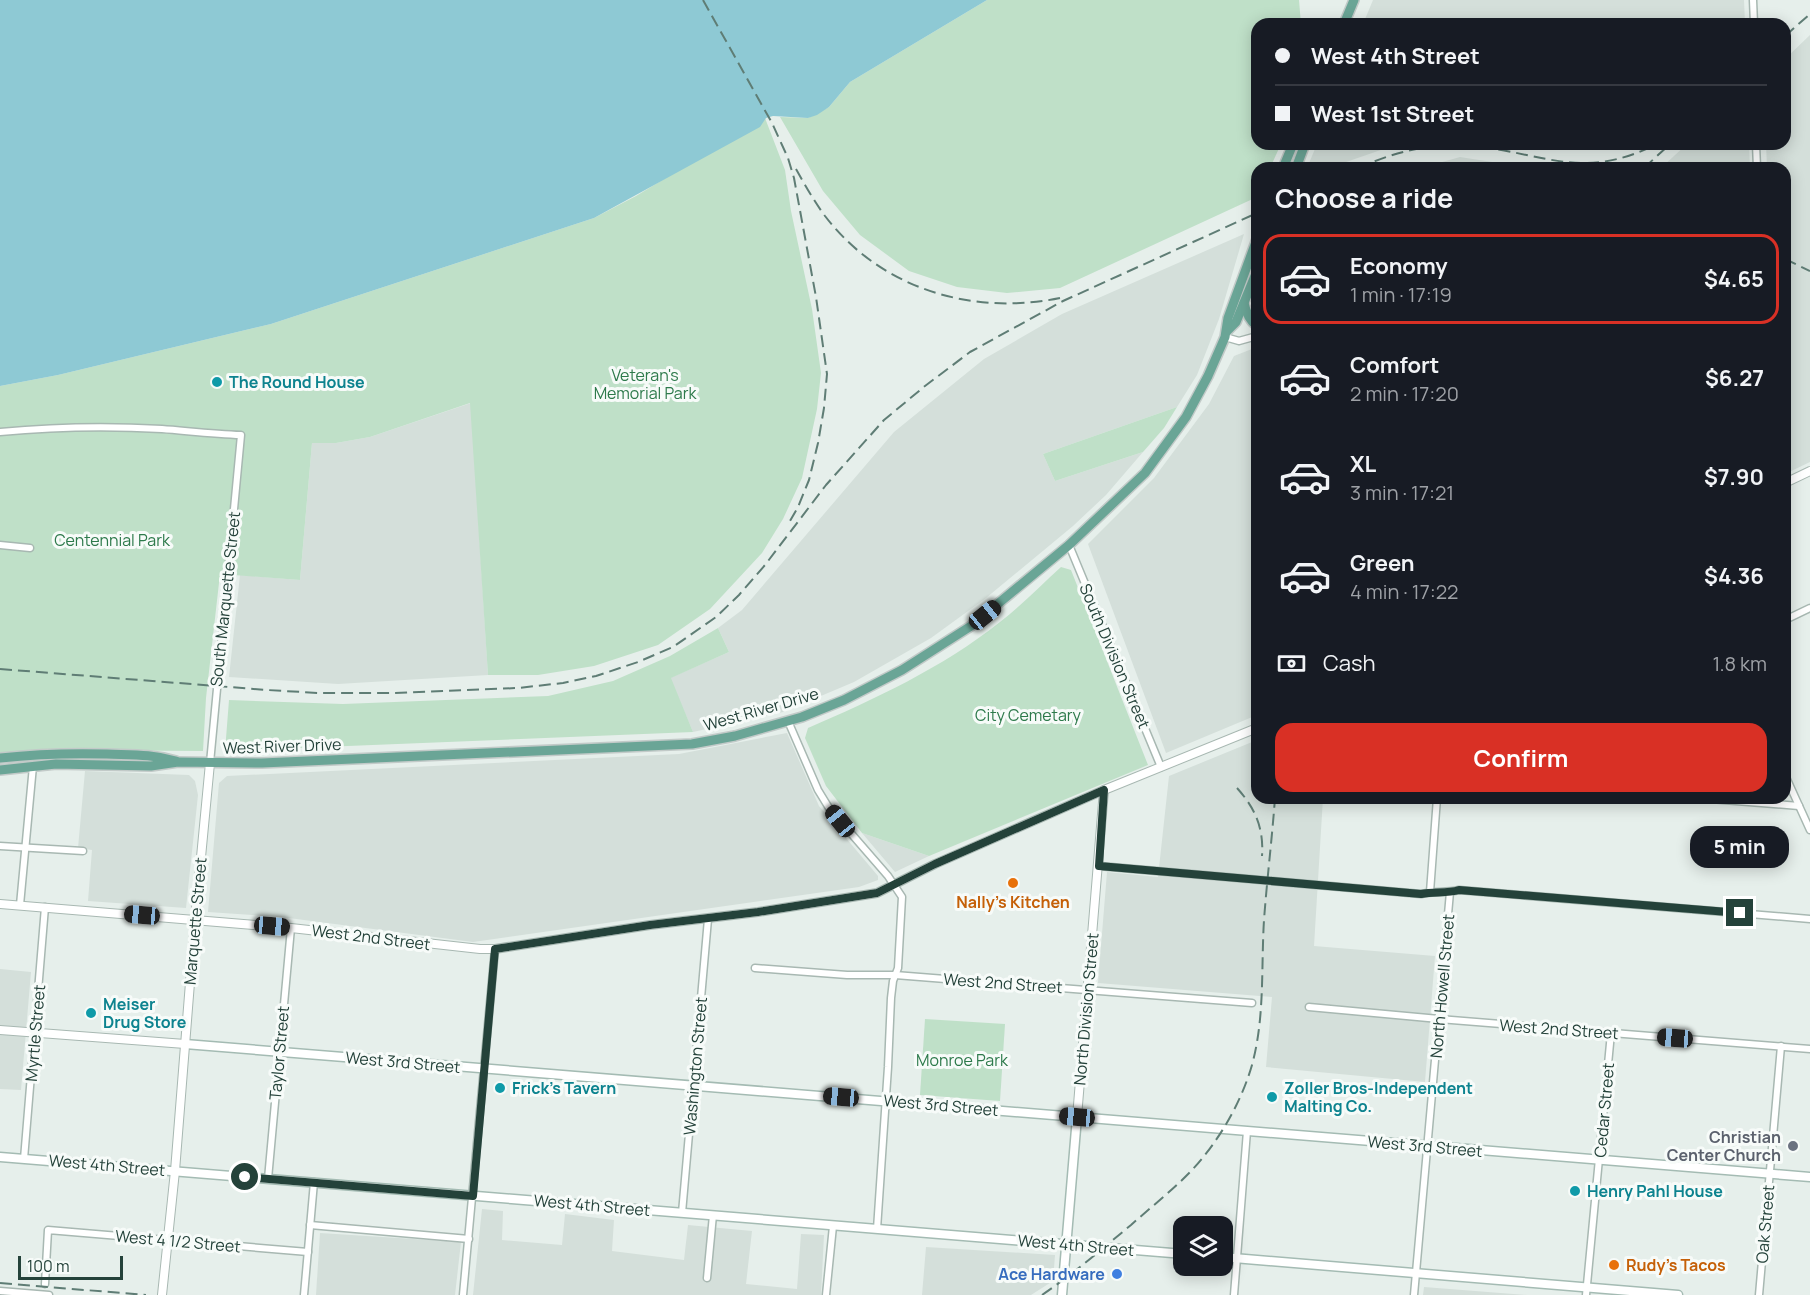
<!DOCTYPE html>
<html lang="en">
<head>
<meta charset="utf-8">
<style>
  :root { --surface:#171b24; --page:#242831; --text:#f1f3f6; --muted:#9ea1a6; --line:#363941; --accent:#d93025 }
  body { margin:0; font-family:Manrope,sans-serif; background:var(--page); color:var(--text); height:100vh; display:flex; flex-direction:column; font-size:22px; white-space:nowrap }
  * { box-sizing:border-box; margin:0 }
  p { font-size:20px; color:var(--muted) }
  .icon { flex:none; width:33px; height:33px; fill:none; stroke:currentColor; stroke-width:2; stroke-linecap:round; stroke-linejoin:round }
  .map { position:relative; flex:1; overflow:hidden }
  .drawer { position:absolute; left:1251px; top:162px; width:540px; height:642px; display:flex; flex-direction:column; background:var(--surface); border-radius:18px; box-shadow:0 3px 15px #0003 }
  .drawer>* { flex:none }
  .guide { position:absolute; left:1251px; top:18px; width:540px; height:132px; border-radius:18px; box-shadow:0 3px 15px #0003; display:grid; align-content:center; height:132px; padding:0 24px; background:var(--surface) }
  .buttons { position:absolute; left:1173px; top:1216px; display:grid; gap:12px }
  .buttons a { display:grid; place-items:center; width:60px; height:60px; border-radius:12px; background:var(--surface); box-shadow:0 3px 15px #0003; font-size:30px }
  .scale { position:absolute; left:18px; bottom:15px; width:105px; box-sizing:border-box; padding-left:6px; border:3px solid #24423a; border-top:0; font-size:16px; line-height:21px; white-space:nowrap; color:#24423a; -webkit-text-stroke:4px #f7fbf9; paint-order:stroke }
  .end { position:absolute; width:27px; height:27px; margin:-14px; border:8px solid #24423a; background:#fff; box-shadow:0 0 0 3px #fff }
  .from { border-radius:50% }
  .bubble { position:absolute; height:42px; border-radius:18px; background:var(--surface); box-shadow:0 3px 15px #0003; font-size:20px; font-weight:700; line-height:42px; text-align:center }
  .car { position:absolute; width:18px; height:36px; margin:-18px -9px; border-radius:8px; box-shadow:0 0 4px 2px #0007; background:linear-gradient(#222 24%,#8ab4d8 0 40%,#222 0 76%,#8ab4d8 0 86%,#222 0) }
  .guide b { display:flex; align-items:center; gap:21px; height:57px; font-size:22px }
  .guide b+b { border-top:2px solid var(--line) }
  .guide i { width:15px; height:15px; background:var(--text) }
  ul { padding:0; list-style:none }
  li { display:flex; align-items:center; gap:18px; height:90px; margin:0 12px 9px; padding:0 12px; border:3px solid transparent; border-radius:18px }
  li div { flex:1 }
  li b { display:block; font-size:22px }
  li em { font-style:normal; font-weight:700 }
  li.on { border-color:var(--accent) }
  li>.icon { width:54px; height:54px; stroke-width:1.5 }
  h2 { padding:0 24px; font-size:27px; line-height:72px }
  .pay { display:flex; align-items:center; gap:15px; height:66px; padding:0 24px; font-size:22px }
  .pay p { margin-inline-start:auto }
  .primary-button { display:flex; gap:12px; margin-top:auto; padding:12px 24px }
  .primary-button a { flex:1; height:69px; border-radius:18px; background:var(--accent); color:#fff; font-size:24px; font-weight:700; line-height:69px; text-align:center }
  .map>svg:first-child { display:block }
  .built { fill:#d4dfda }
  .green { fill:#bfe0c8 }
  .water { fill:#8ec9d4 }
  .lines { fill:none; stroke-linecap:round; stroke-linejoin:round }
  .minor-casing { stroke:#a8b8b2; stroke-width:9 }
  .tertiary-casing { stroke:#a8b8b2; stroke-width:10 }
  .secondary-casing { stroke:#a4bbb3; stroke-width:11 }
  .primary-casing { stroke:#c2cac8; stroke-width:12 }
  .minor { stroke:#fff; stroke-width:6 }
  .tertiary { stroke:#fff; stroke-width:8 }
  .secondary { stroke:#fff; stroke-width:8 }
  .primary { stroke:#6aa596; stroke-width:9 }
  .rail { stroke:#5f7d75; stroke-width:2; stroke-dasharray:12 6; stroke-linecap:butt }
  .route { stroke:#24423a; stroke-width:8 }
  .culture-dot { fill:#0f9aa8; stroke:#f7fbf9; stroke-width:2 }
  .food-dot { fill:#e8710a; stroke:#f7fbf9; stroke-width:2 }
  .worship-dot { fill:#6b7280; stroke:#f7fbf9; stroke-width:2 }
  .shop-dot { fill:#3f7fe0; stroke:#f7fbf9; stroke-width:2 }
  .labels { text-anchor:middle; stroke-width:6; stroke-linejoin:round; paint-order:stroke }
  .park-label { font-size:16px; fill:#2d7a4b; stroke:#f7fbf9 }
  .culture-label { font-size:16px; font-weight:bold; fill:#0d838f; stroke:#f7fbf9; text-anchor:start }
  .street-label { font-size:16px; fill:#24423a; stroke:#f7fbf9 }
  .food-label { font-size:16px; font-weight:bold; fill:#c56008; stroke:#f7fbf9 }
  .worship-label { font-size:16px; font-weight:bold; fill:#5b616d; stroke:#f7fbf9; text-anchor:end }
  .shop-label { font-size:16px; font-weight:bold; fill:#366cbe; stroke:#f7fbf9; text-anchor:end }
</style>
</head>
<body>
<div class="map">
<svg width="1810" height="1295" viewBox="0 0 1810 1295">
  <rect width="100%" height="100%" fill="#e6efeb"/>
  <g class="built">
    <polygon points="1373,0 1744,0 1745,24 1363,24"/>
    <polygon points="1810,35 1810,462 1785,474 1785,168 1767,168 1766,144 1785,144 1785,59"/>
    <polygon points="1317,144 1398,144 1329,168 1307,168"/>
    <polygon points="1687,144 1749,144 1750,168 1661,168"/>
    <polygon points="1460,157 1531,168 1421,168"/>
    <polygon points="1244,234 1219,319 1197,375 1177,407 1043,454 1055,481 1143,452 1106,495 1073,526 986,598 931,638 854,682 783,712 693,732 670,678 729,652 718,628 742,610 894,432 984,359 1062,314"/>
    <polygon points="1257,347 1257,715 1166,753 1088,544 1154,478 1209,404 1234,356"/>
    <polygon points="471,403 488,675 338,684 229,677 240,575 300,580 312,443 336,443 370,437"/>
    <polygon points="787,733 819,806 878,876 878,880 859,887 473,942 281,917 208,912 219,783 227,776 679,754"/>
    <polygon points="1257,740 1257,798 1323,798 1314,946 1435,956 1425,1082 1266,1067 1272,997 1098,983 1107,872 1158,877 1169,776"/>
    <polygon points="85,771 189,775 195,781 198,795 186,908 88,901 92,850 78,848"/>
    <polygon points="862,833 929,856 895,872"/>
    <polygon points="0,969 31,972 21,1090 0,1089"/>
    <polygon points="482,1209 503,1211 502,1240 562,1245 565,1214 614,1220 612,1251 684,1260 688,1225 752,1231 746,1284 797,1289 801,1234 824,1235 821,1295 473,1295"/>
    <polygon points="320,1233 461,1242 455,1295 316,1295"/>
    <polygon points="926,1247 1055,1255 1053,1281 1031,1295 922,1295"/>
    <polygon points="1424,1287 1527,1295 1423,1295"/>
  </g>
  <g class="green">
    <polygon points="987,0 1299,0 1301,24 1257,24 1257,144 1281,144 1270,168 1257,168 1257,197 1060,288 1007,293 957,287 909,271 860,235 823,191 780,117 808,118 829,107 850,82"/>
    <polygon points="765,118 785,170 791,211 812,309 821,373 817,409 802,478 783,519 762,553 710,609 658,645 594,666 538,675 488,675 470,403 370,437 336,443 312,443 300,580 220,574 206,698 203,751 53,750 0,755 0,386 58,375 271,324 594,218 636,196"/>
    <polygon points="1177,407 1164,428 1143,452 1055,481 1043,454"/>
    <path d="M1061,567L1071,570L1148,765L929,856L862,833L826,786L805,738L808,728C875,699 942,668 1000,622C1021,606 1041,585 1061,567Z"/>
    <polygon points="718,628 729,652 671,678 693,732 225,751 229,700 343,704 548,696 613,681 670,656"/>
    <polygon points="925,1019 1005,1024 1000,1101 920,1095"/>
  </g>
  <polygon class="water" points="0,0 987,0 850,82 829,107 817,115 808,118 773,116 766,118 760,127 594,218 271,324 58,375 0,386"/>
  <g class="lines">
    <g class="minor-casing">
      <g id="minor">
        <polyline points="1753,0 1754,24"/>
        <polyline points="1756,144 1757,168"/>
        <polyline points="1225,337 1239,341 1257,336"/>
        <path d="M0,432C53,427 108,426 162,429C188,431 214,434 241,435L210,763"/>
        <polyline points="0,545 30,548"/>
        <polyline points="1069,545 1161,767"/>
        <polyline points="1785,620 1810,608"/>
        <polyline points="788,721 818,790 829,808 888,876 902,897 898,968 893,981 891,998 888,1067 877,1229"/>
        <polyline points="1785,775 1810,830"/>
        <polyline points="1698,798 1799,806"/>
        <polyline points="0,846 83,851"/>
        <path d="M1099,866L1421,894C1434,891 1446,893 1459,890L1810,919"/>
        <polyline points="1430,892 1437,798"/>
        <polyline points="20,905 33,766"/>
        <polyline points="755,968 847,975 895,975 1252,1003"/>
        <polyline points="1309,1007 1439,1019 1810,1049"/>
        <polyline points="24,1159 45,907"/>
        <polyline points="268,1179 291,928"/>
        <polyline points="682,1213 708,919"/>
        <polyline points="310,1225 469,1239"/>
        <polyline points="707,1278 713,1215"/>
        <polyline points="45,1284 48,1230 308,1252"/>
        <polyline points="0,1291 49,1295"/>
        <polyline points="304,1295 314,1182"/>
        <polyline points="463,1295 495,949"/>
        <polyline points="826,1295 833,1226"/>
        <polyline points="1234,1295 1247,1131"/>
        <polyline points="1414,1295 1450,892"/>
        <polyline points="1586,1295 1611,1033"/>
        <polyline points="1759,1295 1781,1046"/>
      </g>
    </g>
    <g class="tertiary-casing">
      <g id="tertiary">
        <polyline points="1785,483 1810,471"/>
        <polyline points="0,904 291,928 480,949 495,949 650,925 758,912 877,893 935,864 1104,790 1257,728"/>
        <polyline points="0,1030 185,1044"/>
        <polyline points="1077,1117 1104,790"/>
        <polyline points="162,1295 175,1171 195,920 210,763"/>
      </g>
    </g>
    <g class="secondary-casing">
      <g id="secondary">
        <polyline points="185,1044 1810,1177"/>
        <polyline points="0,1157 1184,1254"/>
        <polyline points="1222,1257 1678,1295"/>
        <polyline points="1062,1295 1077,1117"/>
      </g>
    </g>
    <g class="primary-casing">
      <g id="primary">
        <polyline points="1344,24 1354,0"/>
        <polyline points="1283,168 1293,144"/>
        <polyline points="1296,168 1305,144"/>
        <path d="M1244,303C1246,313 1249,320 1257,326"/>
        <polyline points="1227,331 1236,322 1257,271"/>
        <path d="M0,758C36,754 71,753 107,754C133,755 151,754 176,761"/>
        <polyline points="0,770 56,764 151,766 178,762 262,763 692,744 735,736 802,717 844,700 902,670 971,626 1069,545 1145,473 1186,417 1208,376 1225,337 1228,318 1257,239"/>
      </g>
    </g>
    <use href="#minor" class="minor"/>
    <use href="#tertiary" class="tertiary"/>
    <use href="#secondary" class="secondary"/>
    <use href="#primary" class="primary"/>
    <g class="rail">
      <polyline points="703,0 772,123 788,158 794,178 816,297 827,374 824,408 818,443 809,480 798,507 790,521"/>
      <polyline points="1785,36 1810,14"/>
      <path d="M1358,168C1395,152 1434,141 1474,146C1547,154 1583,181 1657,144"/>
      <polyline points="1644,168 1670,144"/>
      <path d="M796,169C805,185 814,201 825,216C881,289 972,316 1060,298"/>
      <polyline points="1785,259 1810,271"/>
      <polyline points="0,669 267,690 319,693 395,693 518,688 563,683 596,676 638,662 673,647 716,617 739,595 765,565 826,485 884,420 925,386 970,352 1063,301 1257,213"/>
      <path d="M1237,788C1255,808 1264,828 1262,856"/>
      <polyline points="0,1283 146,1295"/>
      <path d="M1042,1295C1073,1274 1102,1249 1131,1225C1151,1207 1173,1190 1192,1170C1219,1141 1241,1103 1252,1065C1265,1017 1261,968 1264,920C1267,879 1272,839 1275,798"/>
    </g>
  </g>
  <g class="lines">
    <path class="route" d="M245,1177L473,1196L495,949L650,925L758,912L877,893L935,864L1104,790L1099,866L1421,894C1434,891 1446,894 1459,890L1740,913"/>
  </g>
  <g class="culture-dot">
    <circle cx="217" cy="382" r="6"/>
    <circle cx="91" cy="1013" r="6"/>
    <circle cx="500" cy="1088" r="6"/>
    <circle cx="1272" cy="1097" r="6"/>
    <circle cx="1575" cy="1191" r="6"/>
  </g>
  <g class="food-dot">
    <circle cx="1013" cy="883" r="6"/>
    <circle cx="1614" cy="1265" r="6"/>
  </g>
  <circle class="worship-dot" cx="1793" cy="1146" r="6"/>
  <circle class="shop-dot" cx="1117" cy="1274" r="6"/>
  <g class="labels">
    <g class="park-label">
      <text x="645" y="381">Veteran's<tspan x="645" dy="18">Memorial Park</tspan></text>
      <text x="112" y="546">Centennial Park</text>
      <text x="1028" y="721">City Cemetary</text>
      <text x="962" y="1066">Monroe Park</text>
    </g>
    <g class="culture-label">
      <text x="229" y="388">The Round House</text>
      <text x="103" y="1010">Meiser<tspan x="103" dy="18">Drug Store</tspan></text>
      <text x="512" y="1094">Frick's Tavern</text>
      <text x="1284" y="1094">Zoller Bros-Independent<tspan x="1284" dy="18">Malting Co.</tspan></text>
      <text x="1587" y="1197">Henry Pahl House</text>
    </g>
    <g class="street-label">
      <text transform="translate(225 599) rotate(-84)" y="6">South Marquette Street</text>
      <text transform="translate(1115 656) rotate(67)" y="6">South Division Street</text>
      <text transform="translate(761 709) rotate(-16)" y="6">West River Drive</text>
      <text transform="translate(282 746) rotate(-2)" y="6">West River Drive</text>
      <text transform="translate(195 921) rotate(-85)" y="6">Marquette Street</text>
      <text transform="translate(371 937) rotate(7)" y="6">West 2nd Street</text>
      <text transform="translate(1003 983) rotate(4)" y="6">West 2nd Street</text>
      <text transform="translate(1442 986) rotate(-85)" y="6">North Howell Street</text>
      <text transform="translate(1086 1009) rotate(-85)" y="6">North Division Street</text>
      <text transform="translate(1559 1029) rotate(4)" y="6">West 2nd Street</text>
      <text transform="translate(35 1033) rotate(-85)" y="6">Myrtle Street</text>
      <text transform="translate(279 1053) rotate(-85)" y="6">Taylor Street</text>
      <text transform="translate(403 1062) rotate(5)" y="6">West 3rd Street</text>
      <text transform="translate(695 1066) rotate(-85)" y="6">Washington Street</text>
      <text transform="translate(941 1105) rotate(5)" y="6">West 3rd Street</text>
      <text transform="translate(1604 1110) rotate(-85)" y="6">Cedar Street</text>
      <text transform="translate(1425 1146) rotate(5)" y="6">West 3rd Street</text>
      <text transform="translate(107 1165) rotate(5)" y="6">West 4th Street</text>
      <text transform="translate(592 1205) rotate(5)" y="6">West 4th Street</text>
      <text transform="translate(1765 1224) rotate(-85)" y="6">Oak Street</text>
      <text transform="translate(178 1241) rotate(5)" y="6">West 4 1/2 Street</text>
      <text transform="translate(1076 1245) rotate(5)" y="6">West 4th Street</text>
    </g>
    <g class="food-label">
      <text x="1013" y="908">Nally's Kitchen</text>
      <text x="1626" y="1271" text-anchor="start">Rudy's Tacos</text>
    </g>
    <g class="worship-label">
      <text x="1781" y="1143">Christian<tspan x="1781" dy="18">Center Church</tspan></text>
    </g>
    <g class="shop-label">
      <text x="1105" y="1280">Ace Hardware</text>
    </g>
  </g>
</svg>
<div class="buttons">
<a><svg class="icon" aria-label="layers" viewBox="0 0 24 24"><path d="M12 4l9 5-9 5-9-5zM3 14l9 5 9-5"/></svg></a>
</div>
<div class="scale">100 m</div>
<i class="end from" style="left:245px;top:1177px"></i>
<i class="end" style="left:1740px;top:913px"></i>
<div class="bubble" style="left:1690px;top:826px;width:99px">5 min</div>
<i class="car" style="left:985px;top:615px;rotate:51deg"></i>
<i class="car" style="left:840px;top:821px;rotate:321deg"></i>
<i class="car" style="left:142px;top:915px;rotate:275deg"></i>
<i class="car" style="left:272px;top:926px;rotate:95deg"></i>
<i class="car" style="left:1675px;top:1038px;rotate:274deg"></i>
<i class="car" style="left:841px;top:1097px;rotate:275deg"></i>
<i class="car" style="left:1077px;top:1117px;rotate:275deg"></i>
<div class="guide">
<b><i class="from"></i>West 4th Street</b>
<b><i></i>West 1st Street</b>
</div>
<section class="drawer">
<h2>Choose a ride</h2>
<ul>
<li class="on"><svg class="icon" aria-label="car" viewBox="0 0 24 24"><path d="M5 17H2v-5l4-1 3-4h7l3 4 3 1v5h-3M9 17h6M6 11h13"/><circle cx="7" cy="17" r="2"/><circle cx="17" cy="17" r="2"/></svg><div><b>Economy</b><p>1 min · 17:19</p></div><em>$4.65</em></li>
<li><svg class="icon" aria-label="car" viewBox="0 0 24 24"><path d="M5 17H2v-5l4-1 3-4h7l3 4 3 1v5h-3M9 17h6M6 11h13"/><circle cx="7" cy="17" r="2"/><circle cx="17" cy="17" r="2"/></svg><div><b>Comfort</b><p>2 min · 17:20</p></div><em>$6.27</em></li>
<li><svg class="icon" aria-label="car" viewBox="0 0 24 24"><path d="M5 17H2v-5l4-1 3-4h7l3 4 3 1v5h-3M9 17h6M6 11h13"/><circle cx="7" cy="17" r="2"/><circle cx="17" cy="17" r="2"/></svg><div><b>XL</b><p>3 min · 17:21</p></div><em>$7.90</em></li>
<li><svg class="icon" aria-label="car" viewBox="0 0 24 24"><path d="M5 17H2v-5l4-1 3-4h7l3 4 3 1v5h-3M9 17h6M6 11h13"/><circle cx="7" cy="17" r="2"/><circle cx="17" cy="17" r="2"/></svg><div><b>Green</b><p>4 min · 17:22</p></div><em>$4.36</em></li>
</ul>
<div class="pay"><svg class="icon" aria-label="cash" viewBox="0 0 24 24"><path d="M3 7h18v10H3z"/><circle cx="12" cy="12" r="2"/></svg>Cash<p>1.8 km</p></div>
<div class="primary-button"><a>Confirm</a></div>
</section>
</div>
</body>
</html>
